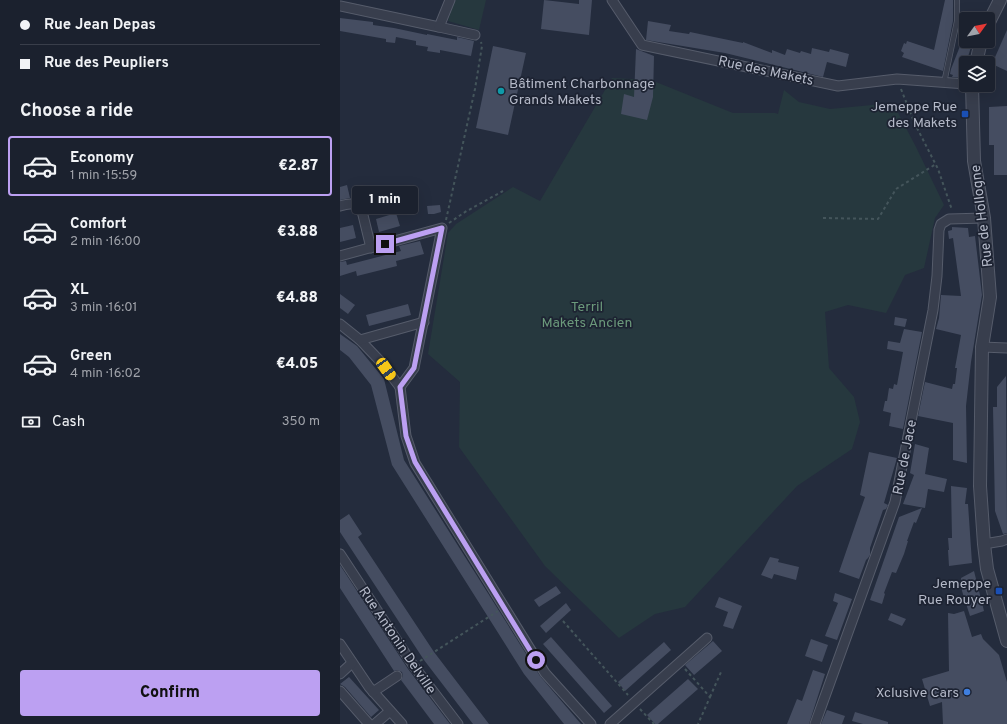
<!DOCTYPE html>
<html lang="en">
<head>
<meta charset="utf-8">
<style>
  :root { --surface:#1b212e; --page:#282e3a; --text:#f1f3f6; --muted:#a0a3aa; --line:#393e4a; --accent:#bca0f2 }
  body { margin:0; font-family:Overpass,sans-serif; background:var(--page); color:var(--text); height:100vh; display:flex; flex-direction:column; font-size:15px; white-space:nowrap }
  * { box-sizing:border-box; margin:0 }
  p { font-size:13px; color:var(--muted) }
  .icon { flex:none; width:22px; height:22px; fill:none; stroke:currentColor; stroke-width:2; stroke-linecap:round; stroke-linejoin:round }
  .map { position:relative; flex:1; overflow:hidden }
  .details { display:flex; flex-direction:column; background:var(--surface); width:340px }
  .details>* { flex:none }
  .guide { display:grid; align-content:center; height:88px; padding:0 20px; background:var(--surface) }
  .needle { width:26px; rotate:57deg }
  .buttons { position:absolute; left:619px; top:12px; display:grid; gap:8px }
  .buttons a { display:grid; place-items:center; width:36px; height:36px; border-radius:4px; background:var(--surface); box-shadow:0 4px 16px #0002,0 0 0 1px var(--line); font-size:20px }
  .end { position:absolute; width:18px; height:18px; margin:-9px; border:5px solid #bca0f2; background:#111; box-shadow:0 0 0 2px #111 }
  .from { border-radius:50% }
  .bubble { position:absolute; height:28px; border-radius:4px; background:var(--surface); box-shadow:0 4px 16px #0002,0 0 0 1px var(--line); font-size:13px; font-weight:800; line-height:28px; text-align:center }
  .car { position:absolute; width:12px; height:24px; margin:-12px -6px; border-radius:5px; box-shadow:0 0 3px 1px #0007; background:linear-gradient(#f5c518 24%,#345 0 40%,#f5c518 0 76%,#345 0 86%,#f5c518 0) }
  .guide b { display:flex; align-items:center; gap:14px; height:38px; font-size:15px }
  .guide b+b { border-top:1px solid var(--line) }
  .guide i { width:10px; height:10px; background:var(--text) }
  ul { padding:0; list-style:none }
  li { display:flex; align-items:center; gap:12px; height:60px; margin:0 8px 6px; padding:0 12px; border:2px solid transparent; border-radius:4px }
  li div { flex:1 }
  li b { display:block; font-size:15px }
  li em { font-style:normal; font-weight:800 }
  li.current { border-color:var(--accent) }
  li>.icon { width:36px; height:36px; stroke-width:1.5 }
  h2 { padding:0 20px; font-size:18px; line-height:48px }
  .pay { display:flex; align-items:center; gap:10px; height:44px; padding:0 20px; font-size:15px }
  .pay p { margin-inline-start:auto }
  .button { display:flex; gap:8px; margin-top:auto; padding:8px 20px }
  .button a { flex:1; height:46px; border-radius:4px; background:var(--accent); color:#111; font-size:16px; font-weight:800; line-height:46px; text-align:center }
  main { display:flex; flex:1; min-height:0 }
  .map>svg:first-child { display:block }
  .green { fill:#26383e }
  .building { fill:#454d61 }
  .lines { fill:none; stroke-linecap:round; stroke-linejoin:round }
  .service-casing { stroke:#565c6b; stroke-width:6 }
  .minor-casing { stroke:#565c6b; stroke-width:11 }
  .tertiary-casing { stroke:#565c6b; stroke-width:14 }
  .path { stroke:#44555b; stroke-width:2; stroke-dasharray:3 3; stroke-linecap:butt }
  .service { stroke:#383e4d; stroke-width:4.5 }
  .minor { stroke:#383e4d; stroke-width:9 }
  .tertiary { stroke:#383e4d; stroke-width:12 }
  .route { stroke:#bca0f2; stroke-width:5 }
  .culture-dot { fill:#0f9aa8; stroke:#1d2332; stroke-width:1.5 }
  .transit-dot { fill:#1a4fb4; stroke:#1d2332; stroke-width:1.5 }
  .shop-dot { fill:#3f7fe0; stroke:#1d2332; stroke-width:1.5 }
  .labels { text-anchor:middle; stroke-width:3.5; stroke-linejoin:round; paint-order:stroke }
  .street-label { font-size:14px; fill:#b4b9c8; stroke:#1d2332 }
  .poi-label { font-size:14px; fill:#b4b9c8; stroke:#1d2332; text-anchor:end }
  .park-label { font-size:14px; fill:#6b997b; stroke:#1d2332 }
</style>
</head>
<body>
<main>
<section class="details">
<div class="guide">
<b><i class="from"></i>Rue Jean Depas</b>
<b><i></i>Rue des Peupliers</b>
</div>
<h2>Choose a ride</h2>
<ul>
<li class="current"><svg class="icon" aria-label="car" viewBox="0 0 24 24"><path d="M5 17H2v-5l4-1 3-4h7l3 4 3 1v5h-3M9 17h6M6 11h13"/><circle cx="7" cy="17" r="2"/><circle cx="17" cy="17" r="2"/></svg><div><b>Economy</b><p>1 min · 15:59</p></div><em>€2.87</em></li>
<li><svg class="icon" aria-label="car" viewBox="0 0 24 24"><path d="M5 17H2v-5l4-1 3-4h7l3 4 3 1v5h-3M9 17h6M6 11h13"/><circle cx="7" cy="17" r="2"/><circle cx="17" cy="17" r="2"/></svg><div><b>Comfort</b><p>2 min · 16:00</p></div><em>€3.88</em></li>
<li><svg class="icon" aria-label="car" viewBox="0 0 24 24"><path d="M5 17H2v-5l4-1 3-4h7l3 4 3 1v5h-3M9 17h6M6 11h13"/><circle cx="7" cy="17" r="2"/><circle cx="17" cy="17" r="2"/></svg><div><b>XL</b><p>3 min · 16:01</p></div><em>€4.88</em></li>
<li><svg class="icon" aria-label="car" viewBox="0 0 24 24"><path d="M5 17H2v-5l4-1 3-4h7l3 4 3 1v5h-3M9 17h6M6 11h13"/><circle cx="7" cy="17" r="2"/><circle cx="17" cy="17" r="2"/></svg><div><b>Green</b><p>4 min · 16:02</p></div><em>€4.05</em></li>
</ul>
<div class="pay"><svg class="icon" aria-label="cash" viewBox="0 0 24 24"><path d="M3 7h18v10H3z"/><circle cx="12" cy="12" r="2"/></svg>Cash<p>350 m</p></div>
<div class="button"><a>Confirm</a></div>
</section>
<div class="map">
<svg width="667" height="724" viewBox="0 0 667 724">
  <rect width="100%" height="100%" fill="#242c3d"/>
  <g class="green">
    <polygon points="116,0 146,0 139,30 108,21 113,4"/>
    <polygon points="272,78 311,80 393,113 435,113 438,114 444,90 459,102 490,109 553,103 576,147 604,205 595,218 584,268 565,275 546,313 508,305 485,312 489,368 514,397 520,422 512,449 457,486 345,607 315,614 279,638 205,566 119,447 120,382 88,354 108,233 116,224 173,187 200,201"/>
  </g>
  <g class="building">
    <polygon points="204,0 239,4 239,0 252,0 249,35 201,29"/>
    <polygon points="605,0 613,0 613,21 603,71 562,57 564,53 561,51 564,43 566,44 567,41 594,50"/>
    <polygon points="0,18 33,22 33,25 54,28 87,35 87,34 117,40 117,37 134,41 131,56 100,50 100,53 87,51 88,47 76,45 76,41 56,37 55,43 46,42 46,39 0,31"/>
    <polygon points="308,21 331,25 329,31 349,34 350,32 403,43 403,42 432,53 432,50 445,55 447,49 460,53 461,51 471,54 472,48 489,52 490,49 509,54 506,67 487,62 483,77 385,53 306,40"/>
    <polygon points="667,30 667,71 652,64"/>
    <polygon points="622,41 633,41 626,63 624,78 612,77 613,75 610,74 611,69"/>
    <polygon points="153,46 186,53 168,135 136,128"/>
    <polygon points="296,49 314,56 313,97 307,120 281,114 284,94 294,97"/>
    <polygon points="667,106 667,175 654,175 654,145 649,145 649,107"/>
    <polygon points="7,185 10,198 0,200 0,187"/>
    <polygon points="100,205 101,212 94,214 88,214 87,206"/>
    <polygon points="56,213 60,226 39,232 36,219"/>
    <polygon points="13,225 16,238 0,242 0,228"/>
    <polygon points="612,227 628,228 629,237 635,236 642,295 631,362 626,406 627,463 613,460 613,423 578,416 585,382 612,389 613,384 615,384 617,368 615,368 621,335 596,329 599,318 601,295 621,296 613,238 609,239 608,231 612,230"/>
    <polygon points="80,241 84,254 56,261 57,266 17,276 16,271 0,276 0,262 6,261 7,265 61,251 59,246"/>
    <polygon points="0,294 15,305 8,314 0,308"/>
    <polygon points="68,304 71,315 29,326 26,315"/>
    <polygon points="555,317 567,319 565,327 554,325"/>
    <polygon points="564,329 582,332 563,429 549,426 551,413 543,411 545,401 547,401 549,388 553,389 554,384 557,385 563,352 547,349 548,341 560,343"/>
    <polygon points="0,334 17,346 44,379 64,460 200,676 241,724 224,724 184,674 52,465 31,385 9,357 0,350"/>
    <polygon points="666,376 667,533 663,534 655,511 653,407 657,407 657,387"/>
    <polygon points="575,444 589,448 585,474 607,479 604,492 588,489 585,508 563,504 574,475 570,473"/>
    <polygon points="529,452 557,458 544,503 548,505 546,509 543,510 530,548 530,555 528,558 526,560 519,579 499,572 525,497 520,495"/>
    <polygon points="611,486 627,488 625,504 628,504 632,563 609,566 608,550 609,550 608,538 612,538"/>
    <polygon points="582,508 576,523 574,522 567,541 568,541 564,554 556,573 552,572 544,593 545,594 542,604 530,600 559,517"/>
    <polygon points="9,514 22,534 18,537 94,652 149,724 133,724 84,660 0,532 0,520"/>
    <polygon points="430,557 439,559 438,562 459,567 456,580 434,574 432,579 421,575"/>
    <polygon points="0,565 68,669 110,724 94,724 61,680 63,676 62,672 57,670 54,671 0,588"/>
    <polygon points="634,571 644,611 630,616 622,591 621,578"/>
    <polygon points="216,586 221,593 199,607 194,600"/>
    <polygon points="495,593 512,599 497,640 485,636 498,603 493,601"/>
    <polygon points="379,597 402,606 393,629 383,626 388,612 375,607"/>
    <polygon points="226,603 231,610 206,633 200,626"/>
    <polygon points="624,611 632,637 641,634 643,639 659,655 667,682 667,724 603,724 602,702 590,706 582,679 609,671 608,613 614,614"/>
    <polygon points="551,613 566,619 562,626 548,620"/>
    <polygon points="211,637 272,706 264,713 203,644"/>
    <polygon points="471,639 488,645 482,662 465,656"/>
    <polygon points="373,641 382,651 354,675 345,665"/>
    <polygon points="324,642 331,650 285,691 278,682"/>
    <polygon points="473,670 485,674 469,724 447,724 457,699 462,701"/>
    <polygon points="9,677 39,710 31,717 5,687 0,684"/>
    <polygon points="348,679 358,689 318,724 315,724 307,715"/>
    <polygon points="487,710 505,716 502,724 481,724"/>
    <polygon points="515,712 548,722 548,724 523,724 512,721"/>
  </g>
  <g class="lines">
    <g class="service-casing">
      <polyline id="service" points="604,83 617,21 617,0"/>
    </g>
    <g class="minor-casing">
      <g id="minor">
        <polyline points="272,0 302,45 498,86 557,79 626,84"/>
        <polyline points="0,6 99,27 110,0"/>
        <polyline points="99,27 135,35"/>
        <path d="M0,206C9,203 16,202 22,211L31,248"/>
        <polyline points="0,256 102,228 74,368 60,387"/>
        <polyline points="0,324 20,340 40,361 60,387"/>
        <polyline points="20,340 84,322"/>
        <polyline points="642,347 667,348"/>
        <polyline points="60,387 66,436 75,463 205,673 251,724"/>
        <polyline points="644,544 662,541 667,539"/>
        <polyline points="0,554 73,665 118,724"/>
        <polyline points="0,644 29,687 62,724"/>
        <polyline points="0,674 12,663"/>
        <polyline points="0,691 29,724"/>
        <polyline points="33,692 57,676"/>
        <polyline points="35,724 50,711"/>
        <polyline points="270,724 367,638"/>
        <polyline points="475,724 555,502 593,310 597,276 599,230 601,224 609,219 644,218"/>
      </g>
    </g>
    <g class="tertiary-casing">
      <g id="tertiary">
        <polyline points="648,24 660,0"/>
        <polyline points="636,63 641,41"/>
        <polyline points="632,85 634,161 644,218 650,297 642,347 640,486 644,544 647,569 667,641"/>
      </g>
    </g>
    <g class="path">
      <polyline points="561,89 574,122 598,169 612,210"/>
      <polyline points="483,218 538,219 556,189 596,164"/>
      <polyline points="106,220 135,89 142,46 141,42"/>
      <polyline points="109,223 125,212 163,191"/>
      <polyline points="223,621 288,695"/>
      <polyline points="80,661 158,611"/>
      <polyline points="345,669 370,697 358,724"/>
      <polyline points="370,697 381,672"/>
      <polyline points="300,709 314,724"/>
    </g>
    <use href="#service" class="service"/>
    <use href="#minor" class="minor"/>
    <use href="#tertiary" class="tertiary"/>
  </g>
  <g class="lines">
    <polyline class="route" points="45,244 102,228 74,368 60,387 66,436 75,462 196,660"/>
  </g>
  <circle class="culture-dot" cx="161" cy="91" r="4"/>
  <g class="transit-dot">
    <rect x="621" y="110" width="8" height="8" rx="2"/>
    <rect x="655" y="587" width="8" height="8" rx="2"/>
  </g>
  <circle class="shop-dot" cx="627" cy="692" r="4"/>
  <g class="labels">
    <g class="street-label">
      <text transform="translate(426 70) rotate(12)" y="5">Rue des Makets</text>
      <text transform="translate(641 216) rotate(-97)" y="5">Rue de Hollogne</text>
      <text transform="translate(564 457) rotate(-79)" y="5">Rue de Jace</text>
      <text transform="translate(58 640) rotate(56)" y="5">Rue Antonin Delville</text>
    </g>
    <g class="poi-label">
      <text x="169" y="88" text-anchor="start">Bâtiment Charbonnage<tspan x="169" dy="16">Grands Makets</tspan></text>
      <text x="617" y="111">Jemeppe Rue<tspan x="617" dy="16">des Makets</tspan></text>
      <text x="651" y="588">Jemeppe<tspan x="651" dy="16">Rue Rouyer</tspan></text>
      <text x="619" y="697">Xclusive Cars</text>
    </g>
    <g class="park-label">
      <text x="247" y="311">Terril<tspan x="247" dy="16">Makets Ancien</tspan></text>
    </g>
  </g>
</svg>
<div class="buttons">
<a><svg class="needle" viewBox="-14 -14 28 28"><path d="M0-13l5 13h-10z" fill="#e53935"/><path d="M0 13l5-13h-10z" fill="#a0a3aa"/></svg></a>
<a><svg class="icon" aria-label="layers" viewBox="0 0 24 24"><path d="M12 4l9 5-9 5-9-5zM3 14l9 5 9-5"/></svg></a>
</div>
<i class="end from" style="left:196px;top:660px"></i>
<i class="end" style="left:45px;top:244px"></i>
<div class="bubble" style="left:12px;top:186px;width:66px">1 min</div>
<i class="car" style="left:46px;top:369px;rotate:145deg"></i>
</div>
</main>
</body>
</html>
